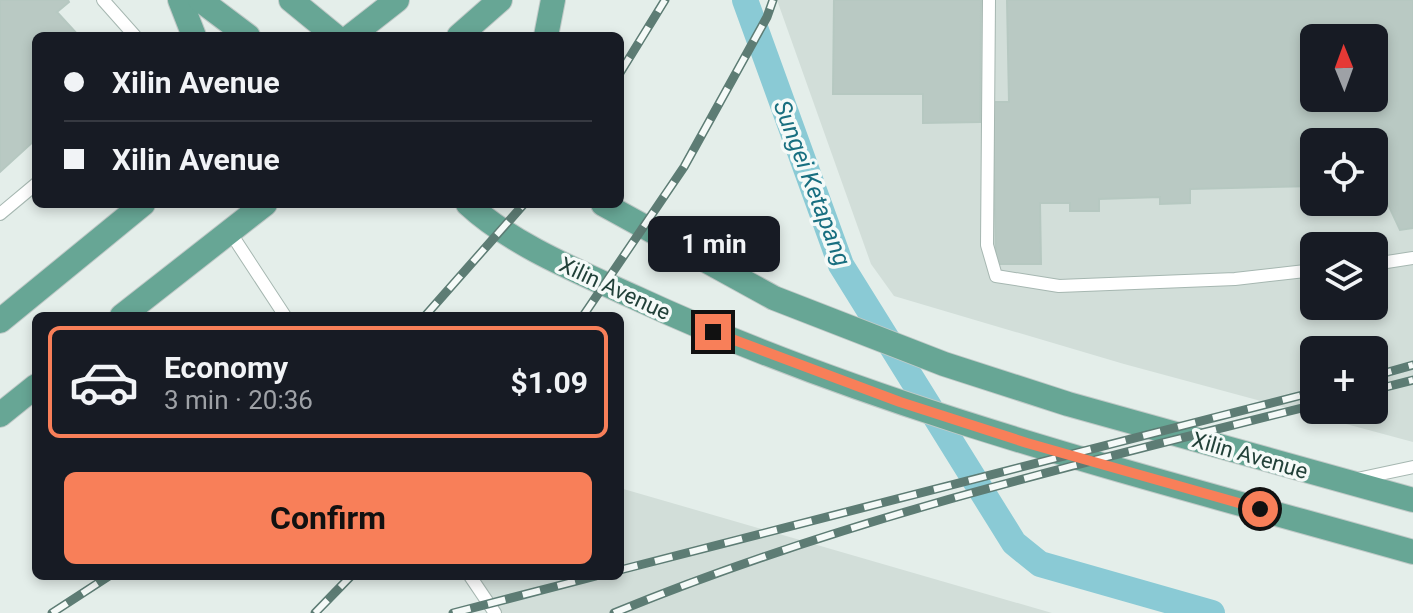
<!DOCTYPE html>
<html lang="en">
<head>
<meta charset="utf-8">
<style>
  :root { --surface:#171b24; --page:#20242c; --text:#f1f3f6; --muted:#9ea1a6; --line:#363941; --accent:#f87f59 }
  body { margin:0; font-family:Roboto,sans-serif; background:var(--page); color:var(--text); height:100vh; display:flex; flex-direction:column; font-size:30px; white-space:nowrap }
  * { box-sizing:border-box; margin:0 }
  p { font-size:26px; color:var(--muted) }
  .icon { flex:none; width:44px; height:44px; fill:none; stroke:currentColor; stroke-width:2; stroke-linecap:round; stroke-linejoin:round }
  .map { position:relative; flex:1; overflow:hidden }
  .drawer { position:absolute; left:32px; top:312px; width:592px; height:268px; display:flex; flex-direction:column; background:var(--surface); border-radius:12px; box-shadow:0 4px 12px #0003 }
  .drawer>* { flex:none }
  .top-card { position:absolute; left:32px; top:32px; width:592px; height:176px; border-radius:12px; box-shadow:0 4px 12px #0003; display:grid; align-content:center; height:176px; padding:0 32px; background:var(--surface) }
  .needle { width:52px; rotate:359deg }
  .controls { position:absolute; left:1300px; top:24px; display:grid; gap:16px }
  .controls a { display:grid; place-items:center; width:88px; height:88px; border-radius:12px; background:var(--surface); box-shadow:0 4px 12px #0003; font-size:40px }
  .end { position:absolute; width:36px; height:36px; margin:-18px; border:10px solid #f87f59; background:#111; box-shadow:0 0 0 4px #111 }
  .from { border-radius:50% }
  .bubble { position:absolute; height:56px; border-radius:12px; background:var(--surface); box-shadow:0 4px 12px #0003; font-size:26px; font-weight:700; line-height:56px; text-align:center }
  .top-card b { display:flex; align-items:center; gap:28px; height:76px; font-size:30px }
  .top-card b+b { border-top:2px solid var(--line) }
  .top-card i { width:20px; height:20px; background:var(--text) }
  ul { padding:14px 0 0; list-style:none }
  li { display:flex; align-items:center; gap:24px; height:112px; margin:0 16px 12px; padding:0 16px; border:4px solid transparent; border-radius:12px }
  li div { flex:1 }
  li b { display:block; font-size:30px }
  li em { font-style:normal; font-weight:700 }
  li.active { border-color:var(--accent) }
  li>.icon { width:72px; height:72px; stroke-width:1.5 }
  .primary-button { display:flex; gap:16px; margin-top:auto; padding:16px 32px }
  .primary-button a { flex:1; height:92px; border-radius:12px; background:var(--accent); color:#111; font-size:32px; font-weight:700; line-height:92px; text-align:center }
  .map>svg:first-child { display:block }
  .built { fill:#d2ded9; fill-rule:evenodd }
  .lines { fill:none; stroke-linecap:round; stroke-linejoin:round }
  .canal { stroke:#8acad5; stroke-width:26 }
  .building { fill:#b9c9c3; stroke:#b6c8c1; stroke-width:2; fill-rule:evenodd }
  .lane-casing { stroke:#a6b7b1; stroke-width:14 }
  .primary-casing { stroke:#c1cac8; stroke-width:26 }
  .lane { stroke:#fff; stroke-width:12 }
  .primary { stroke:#67a695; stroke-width:24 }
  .rail-casing { stroke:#5d7c74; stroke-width:9 }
  .rail { stroke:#f5faf8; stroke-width:6; stroke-dasharray:18; stroke-linecap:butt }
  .route { stroke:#f87f59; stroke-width:10 }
  .labels { text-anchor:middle; stroke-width:7; stroke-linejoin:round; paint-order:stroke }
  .street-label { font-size:22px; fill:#224139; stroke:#f5faf8 }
  .water-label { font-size:24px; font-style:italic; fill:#196f80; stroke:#f5faf8 }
</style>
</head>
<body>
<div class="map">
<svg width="1413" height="613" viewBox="0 0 1413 613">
  <rect width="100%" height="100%" fill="#e4eeea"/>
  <g class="built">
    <path d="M777,0H1413V442L1124,364L894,296L871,264ZM1314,38H1374V98H1314ZM1314,142H1374V202H1314ZM1314,246H1374V306H1314ZM1314,350H1374V410H1314Z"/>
    <polygon points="620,488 1052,613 499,613 473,576 620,576"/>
  </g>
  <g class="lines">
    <polyline class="canal" points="745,0 841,265 1014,543 1040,564 1212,613"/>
  </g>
  <g class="building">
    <polygon points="0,0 68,0 69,2 57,12 79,36 36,36 36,139 0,172"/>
    <polygon points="834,0 981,0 980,122 923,123 923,94 833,94"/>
    <path d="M1007,0H1413V228L1400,230L1379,185H1374V142H1314V186L1190,189V203L1160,204V197L1099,199V211H1070V203H1040L1041,264H996L993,102H1009ZM1314,38H1374V98H1314Z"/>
  </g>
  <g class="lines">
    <g class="lane-casing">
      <g id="lane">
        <polyline points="103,0 135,36"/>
        <polyline points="989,0 987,245 996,276 1059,286 1235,279 1314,270"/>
        <polyline points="0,214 36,184"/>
        <polyline points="230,232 285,316"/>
        <polyline points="1374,264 1413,258"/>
        <polyline points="1357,479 1413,467"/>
        <polyline points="470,576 495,613"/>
      </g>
    </g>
    <g class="primary-casing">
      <g id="primary">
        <polyline points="180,0 194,36"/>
        <polyline points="200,0 248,36"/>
        <polyline points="291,0 335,36"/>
        <polyline points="351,36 397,0"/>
        <polyline points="459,36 500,0"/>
        <polyline points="546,36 553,0"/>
        <path d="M468,204C512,245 582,273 636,298C884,413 1152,478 1413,552"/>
        <polyline points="603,204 774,298 944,364 1068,404 1413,500"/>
        <polyline points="122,316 265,204"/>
        <polyline points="0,321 143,204"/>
        <polyline points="0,415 36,386"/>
      </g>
    </g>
    <use href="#lane" class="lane"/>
    <use href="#primary" class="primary"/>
    <g class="rail-casing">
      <g id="rail">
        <polyline points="620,73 665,0"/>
        <polyline points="425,316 524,204"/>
        <polyline points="583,316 684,167 767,17 773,0"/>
        <polyline points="1374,376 1413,365"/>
        <polyline points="1374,390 1413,380"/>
        <polyline points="620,570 1314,392"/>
        <polyline points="52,613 109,576"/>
        <polyline points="315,613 351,576"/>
        <polyline points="453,613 596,576"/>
        <path d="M614,613C839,520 1078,464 1314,405"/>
      </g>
    </g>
    <use href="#rail" class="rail"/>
  </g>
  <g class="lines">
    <polyline class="route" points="713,332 900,402 1027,443 1260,509"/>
  </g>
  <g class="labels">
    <g class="street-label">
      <text transform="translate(615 288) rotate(25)" y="8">Xilin Avenue</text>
      <text transform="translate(1250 455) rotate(16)" y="8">Xilin Avenue</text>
    </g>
    <g class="water-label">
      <text transform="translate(812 183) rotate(69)" y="8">Sungei Ketapang</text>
    </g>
  </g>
</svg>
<div class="controls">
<a><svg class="needle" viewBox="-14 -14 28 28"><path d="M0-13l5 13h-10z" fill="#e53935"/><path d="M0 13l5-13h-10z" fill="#9ea1a6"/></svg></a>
<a><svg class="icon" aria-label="locate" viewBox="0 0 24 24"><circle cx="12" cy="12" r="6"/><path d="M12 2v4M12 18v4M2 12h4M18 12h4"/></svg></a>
<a><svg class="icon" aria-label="layers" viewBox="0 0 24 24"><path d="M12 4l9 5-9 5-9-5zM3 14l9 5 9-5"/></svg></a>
<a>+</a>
</div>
<i class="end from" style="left:1260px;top:509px"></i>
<i class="end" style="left:713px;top:332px"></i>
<div class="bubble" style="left:648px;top:216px;width:132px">1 min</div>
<div class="top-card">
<b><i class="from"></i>Xilin Avenue</b>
<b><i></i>Xilin Avenue</b>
</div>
<section class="drawer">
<ul>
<li class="active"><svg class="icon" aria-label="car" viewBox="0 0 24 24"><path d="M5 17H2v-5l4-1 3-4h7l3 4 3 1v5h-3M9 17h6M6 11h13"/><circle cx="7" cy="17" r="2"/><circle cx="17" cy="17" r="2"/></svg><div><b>Economy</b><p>3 min · 20:36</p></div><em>$1.09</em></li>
</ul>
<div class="primary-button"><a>Confirm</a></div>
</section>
</div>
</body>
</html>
